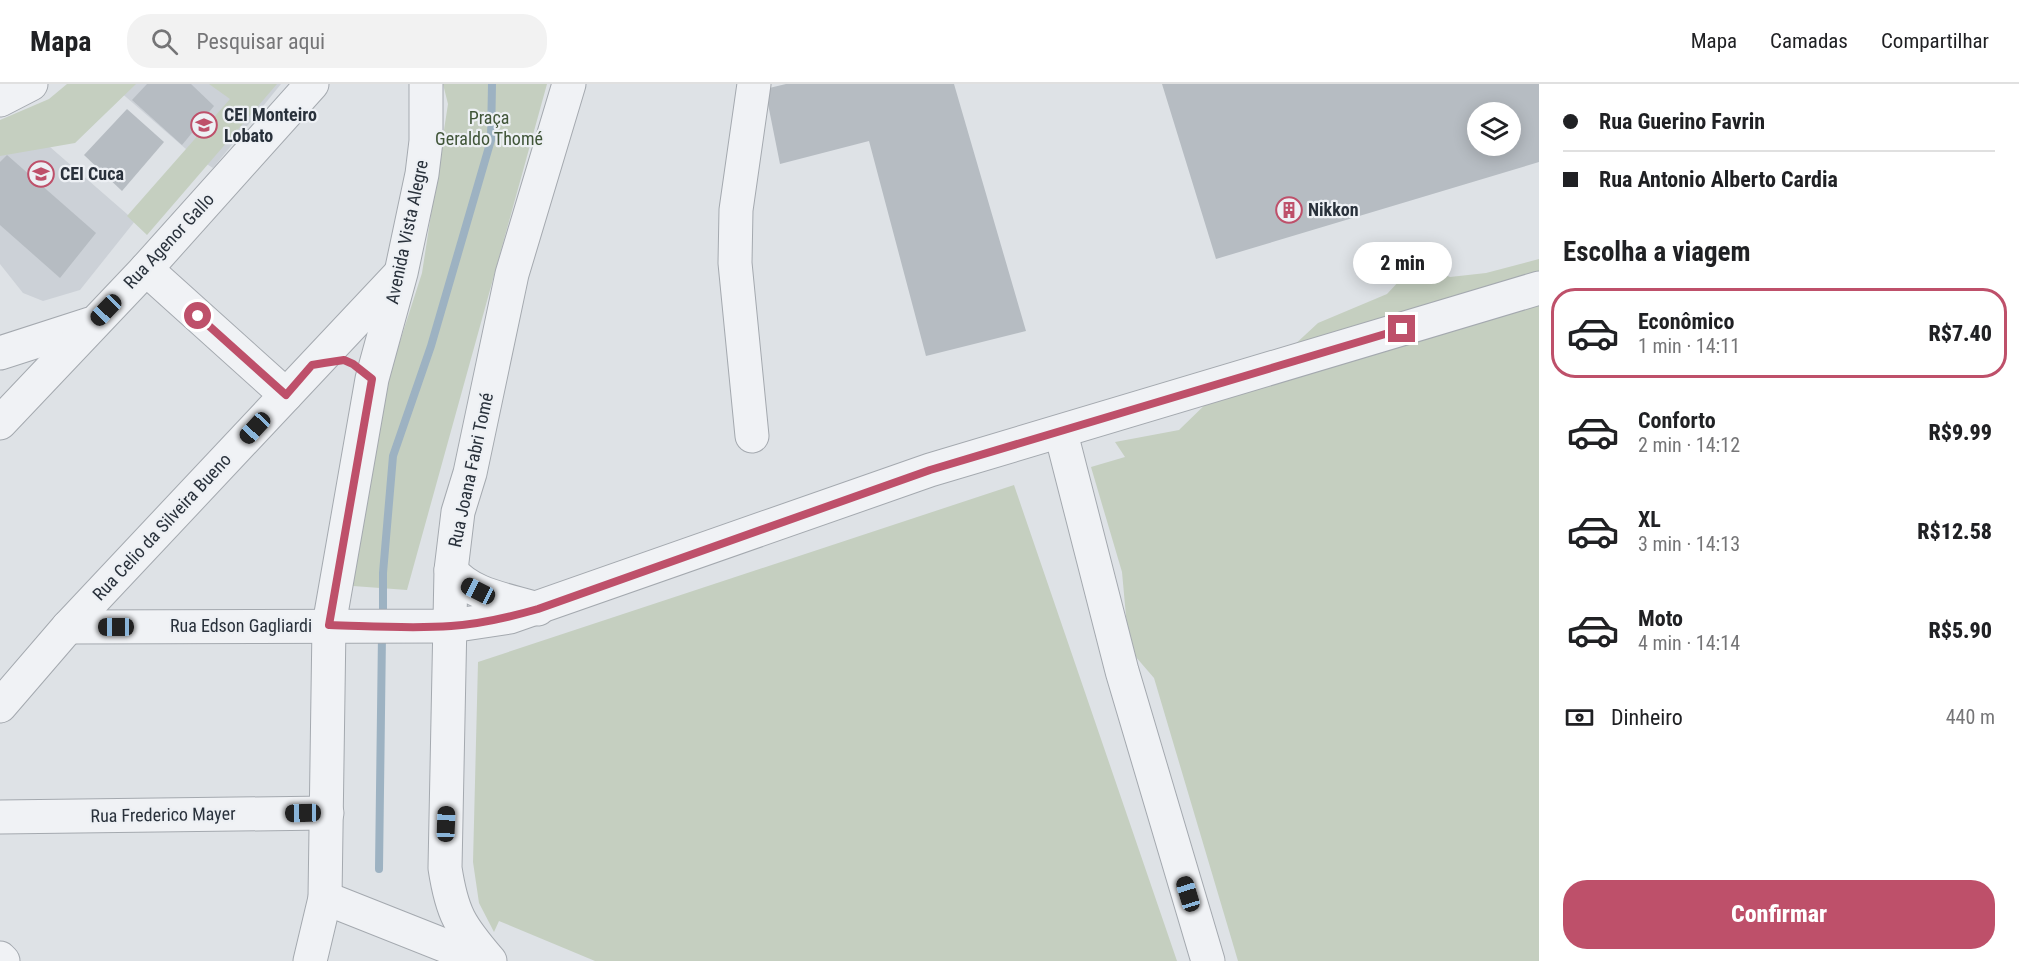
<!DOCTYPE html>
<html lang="pt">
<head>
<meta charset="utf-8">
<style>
  :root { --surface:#fff; --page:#f2f2f2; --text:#202124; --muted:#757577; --line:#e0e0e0; --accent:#be506a }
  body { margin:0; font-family:"Roboto Condensed",sans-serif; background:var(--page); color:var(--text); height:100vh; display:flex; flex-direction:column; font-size:22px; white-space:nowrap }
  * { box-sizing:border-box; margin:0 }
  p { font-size:20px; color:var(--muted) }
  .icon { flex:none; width:33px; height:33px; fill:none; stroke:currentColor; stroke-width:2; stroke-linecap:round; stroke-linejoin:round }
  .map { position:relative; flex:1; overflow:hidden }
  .side { display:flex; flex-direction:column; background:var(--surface); width:480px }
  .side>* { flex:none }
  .hud { display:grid; align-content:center; height:132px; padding:0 24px; background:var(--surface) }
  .fabs { position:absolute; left:1467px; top:18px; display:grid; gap:12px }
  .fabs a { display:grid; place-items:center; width:54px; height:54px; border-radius:50%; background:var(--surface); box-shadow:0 3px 15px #0003; font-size:30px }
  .end { position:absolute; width:27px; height:27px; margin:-14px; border:8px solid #be506a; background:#fff; box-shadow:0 0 0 3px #fff }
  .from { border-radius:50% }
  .bubble { position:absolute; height:42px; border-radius:21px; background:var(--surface); box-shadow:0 3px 15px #0003; font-size:20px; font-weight:800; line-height:42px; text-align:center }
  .car { position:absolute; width:18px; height:36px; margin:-18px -9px; border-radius:8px; box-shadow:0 0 4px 2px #0007; background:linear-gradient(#222 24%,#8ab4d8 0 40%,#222 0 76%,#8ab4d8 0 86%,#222 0) }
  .hud b { display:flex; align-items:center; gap:21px; height:57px; font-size:22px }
  .hud b+b { border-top:2px solid var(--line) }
  .hud i { width:15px; height:15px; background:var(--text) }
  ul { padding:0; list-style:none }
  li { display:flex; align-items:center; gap:18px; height:90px; margin:0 12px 9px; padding:0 12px; border:3px solid transparent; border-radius:24px }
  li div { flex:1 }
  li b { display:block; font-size:22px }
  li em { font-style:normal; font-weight:800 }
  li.current { border-color:var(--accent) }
  li>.icon { width:54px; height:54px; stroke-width:1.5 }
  h2 { padding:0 24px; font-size:27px; line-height:72px }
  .pay { display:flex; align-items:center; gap:15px; height:66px; padding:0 24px; font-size:22px }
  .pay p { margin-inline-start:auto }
  .cta { display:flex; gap:12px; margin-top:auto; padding:12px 24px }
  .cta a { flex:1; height:69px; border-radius:24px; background:var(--accent); color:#fff; font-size:24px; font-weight:800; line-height:69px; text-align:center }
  header { display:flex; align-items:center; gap:36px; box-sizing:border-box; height:84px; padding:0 30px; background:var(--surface); border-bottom:2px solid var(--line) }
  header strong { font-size:28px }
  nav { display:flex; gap:33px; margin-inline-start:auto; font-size:21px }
  .search { width:420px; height:54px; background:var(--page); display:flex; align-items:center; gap:15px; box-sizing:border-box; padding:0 21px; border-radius:24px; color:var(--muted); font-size:22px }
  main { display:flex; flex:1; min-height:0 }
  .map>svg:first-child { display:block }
  .built { fill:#ccd1d7 }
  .green { fill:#c5cfc0 }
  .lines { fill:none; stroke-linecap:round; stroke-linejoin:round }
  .stream { stroke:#9db2c2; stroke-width:8 }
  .building { fill:#b6bcc2; fill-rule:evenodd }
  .minor-casing { stroke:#a4a9af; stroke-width:35 }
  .minor { stroke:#f0f2f5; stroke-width:33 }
  .route { stroke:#be506a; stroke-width:8 }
  .labels { text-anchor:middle; stroke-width:4.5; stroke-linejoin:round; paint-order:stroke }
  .poi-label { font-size:18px; font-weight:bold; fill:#29313b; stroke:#edf0f4; text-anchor:start }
  .park-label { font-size:18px; fill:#405538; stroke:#edf0f4 }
  .street-label { font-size:18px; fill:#29313b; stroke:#edf0f4 }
</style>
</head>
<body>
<header>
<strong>Mapa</strong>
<div class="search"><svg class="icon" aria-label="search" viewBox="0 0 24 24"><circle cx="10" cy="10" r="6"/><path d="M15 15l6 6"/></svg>Pesquisar aqui</div>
<nav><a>Mapa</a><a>Camadas</a><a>Compartilhar</a></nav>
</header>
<main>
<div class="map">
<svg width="1539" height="877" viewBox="0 0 1539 877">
  <rect width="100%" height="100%" fill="#dee2e6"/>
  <g class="built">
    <polygon points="111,0 281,0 213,84 194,72"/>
    <polygon points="19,36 135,137 80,206 43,217 23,209 0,180 0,44"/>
  </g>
  <g class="green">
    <polygon points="67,0 136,0 75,59 0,72 0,36 49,15"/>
    <polygon points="209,0 277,0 147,151 127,132 230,15"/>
    <polygon points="443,0 547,0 407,506 353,502 385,304 422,189 448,20"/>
    <polygon points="1539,175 1539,877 1238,877 1154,594 1129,565 1122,488 1091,383 1125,373 1115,358 1179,346 1249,278 1291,264 1318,239 1387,210 1416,179 1450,193 1486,189"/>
    <polygon points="1014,401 1177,877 595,877 499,837 494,848 479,819 473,778 478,578"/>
  </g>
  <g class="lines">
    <g class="stream">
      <polyline points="383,535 383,489 393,372 431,262 491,56 492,0"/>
      <polyline points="379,785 382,550"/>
    </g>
  </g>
  <g class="building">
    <polygon points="147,0 191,0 214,22 182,61 132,16"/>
    <polygon points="786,0 954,0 1026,247 926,272 869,57 780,80 765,5"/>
    <path d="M1162,0H1539V78L1216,175ZM1478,28H1510V62H1478Z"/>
    <polygon points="127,25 164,58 122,107 84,71"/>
    <polygon points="7,71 96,149 60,194 0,141 0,78"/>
  </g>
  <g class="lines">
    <g class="minor-casing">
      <g id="minor">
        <polyline points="0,16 31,0"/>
        <polyline points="146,185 286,311"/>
        <polyline points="0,269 90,240"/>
        <polyline points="0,339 146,185 312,0"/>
        <polyline points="1061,349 1122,587 1208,877"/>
        <polyline points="752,352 735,179 736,126 754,0"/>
        <path d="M451,486C469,511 509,516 538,525"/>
        <polyline points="68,543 451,542 510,533 930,386 1539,204"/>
        <polyline points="0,622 68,543 398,192"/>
        <polyline points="0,733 327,729"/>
        <polyline points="325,814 484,877"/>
        <polyline points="0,874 3,877"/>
        <polyline points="310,877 325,814 329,541 372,295 401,189 422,90 426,57 426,0"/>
        <path d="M490,877C460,842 452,830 445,784L451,486L458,428L470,389L512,190L569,0"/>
      </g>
    </g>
    <use href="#minor" class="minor"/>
  </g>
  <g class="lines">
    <path class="route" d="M198,232L286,311L312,281L324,279L344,276L353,280L372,295L329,541C369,542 411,545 451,542C481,540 510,533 538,525L930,386L1402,245"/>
  </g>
  <defs>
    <g id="school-ring" transform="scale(1.35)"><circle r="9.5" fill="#edf0f4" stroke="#be506a" stroke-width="1.5"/><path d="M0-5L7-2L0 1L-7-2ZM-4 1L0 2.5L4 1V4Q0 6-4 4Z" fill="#be506a"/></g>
    <g id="building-ring" transform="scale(1.35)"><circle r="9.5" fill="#edf0f4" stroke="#be506a" stroke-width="1.5"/><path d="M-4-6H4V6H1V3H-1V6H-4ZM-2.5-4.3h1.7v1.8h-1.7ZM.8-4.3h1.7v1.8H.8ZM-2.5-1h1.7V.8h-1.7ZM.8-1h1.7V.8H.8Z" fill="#be506a"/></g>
  </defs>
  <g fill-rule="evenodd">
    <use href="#school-ring" x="204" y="41"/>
    <use href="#school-ring" x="41" y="90"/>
    <use href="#building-ring" x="1289" y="126"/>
  </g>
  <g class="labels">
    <g class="poi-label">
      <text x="224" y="37">CEI Monteiro<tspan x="224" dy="21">Lobato</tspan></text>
      <text x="60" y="96">CEI Cuca</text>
      <text x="1308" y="132">Nikkon</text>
    </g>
    <g class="park-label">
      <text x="489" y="40">Praça<tspan x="489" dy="21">Geraldo Thomé</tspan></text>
    </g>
    <g class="street-label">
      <text transform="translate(407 148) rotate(-78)" y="6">Avenida Vista Alegre</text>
      <text transform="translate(169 157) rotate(-47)" y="6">Rua Agenor Gallo</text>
      <text transform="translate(471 386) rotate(-78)" y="6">Rua Joana Fabri Tomé</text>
      <text transform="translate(162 443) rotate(-47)" y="6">Rua Celio da Silveira Bueno</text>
      <text x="241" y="548">Rua Edson Gagliardi</text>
      <text transform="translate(163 731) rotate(-1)" y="6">Rua Frederico Mayer</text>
    </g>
  </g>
</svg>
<div class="fabs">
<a><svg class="icon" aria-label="layers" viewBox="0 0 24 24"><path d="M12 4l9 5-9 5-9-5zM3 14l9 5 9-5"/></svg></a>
</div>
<i class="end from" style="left:198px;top:232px"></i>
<i class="end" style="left:1402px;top:245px"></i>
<div class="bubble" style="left:1353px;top:158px;width:99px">2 min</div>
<i class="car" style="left:106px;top:226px;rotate:224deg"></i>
<i class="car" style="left:255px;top:344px;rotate:223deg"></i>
<i class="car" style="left:478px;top:507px;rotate:297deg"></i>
<i class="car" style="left:116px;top:543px;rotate:270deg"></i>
<i class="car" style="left:303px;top:729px;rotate:269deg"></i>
<i class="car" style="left:446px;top:740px;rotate:2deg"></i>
<i class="car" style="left:1188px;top:810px;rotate:343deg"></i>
</div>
<section class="side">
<div class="hud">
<b><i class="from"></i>Rua Guerino Favrin</b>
<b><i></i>Rua Antonio Alberto Cardia</b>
</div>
<h2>Escolha a viagem</h2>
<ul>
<li class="current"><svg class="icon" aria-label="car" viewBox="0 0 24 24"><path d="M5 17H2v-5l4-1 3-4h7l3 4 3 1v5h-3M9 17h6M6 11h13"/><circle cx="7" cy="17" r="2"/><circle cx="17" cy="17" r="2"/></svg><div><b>Econômico</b><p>1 min · 14:11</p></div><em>R$7.40</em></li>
<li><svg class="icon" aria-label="car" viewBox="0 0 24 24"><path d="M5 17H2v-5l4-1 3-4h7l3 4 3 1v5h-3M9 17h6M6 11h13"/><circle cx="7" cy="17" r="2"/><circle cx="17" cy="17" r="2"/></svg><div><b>Conforto</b><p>2 min · 14:12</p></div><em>R$9.99</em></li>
<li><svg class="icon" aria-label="car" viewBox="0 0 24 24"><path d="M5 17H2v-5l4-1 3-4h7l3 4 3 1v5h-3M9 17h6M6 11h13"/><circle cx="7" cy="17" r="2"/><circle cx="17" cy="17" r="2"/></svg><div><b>XL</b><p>3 min · 14:13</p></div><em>R$12.58</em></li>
<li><svg class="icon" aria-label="car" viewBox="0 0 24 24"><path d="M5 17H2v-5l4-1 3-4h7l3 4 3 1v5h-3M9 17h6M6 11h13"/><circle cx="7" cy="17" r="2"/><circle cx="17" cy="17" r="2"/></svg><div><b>Moto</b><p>4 min · 14:14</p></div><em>R$5.90</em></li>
</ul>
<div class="pay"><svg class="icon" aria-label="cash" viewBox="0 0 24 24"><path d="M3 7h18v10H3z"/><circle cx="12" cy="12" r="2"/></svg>Dinheiro<p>440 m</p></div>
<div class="cta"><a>Confirmar</a></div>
</section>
</main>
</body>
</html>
